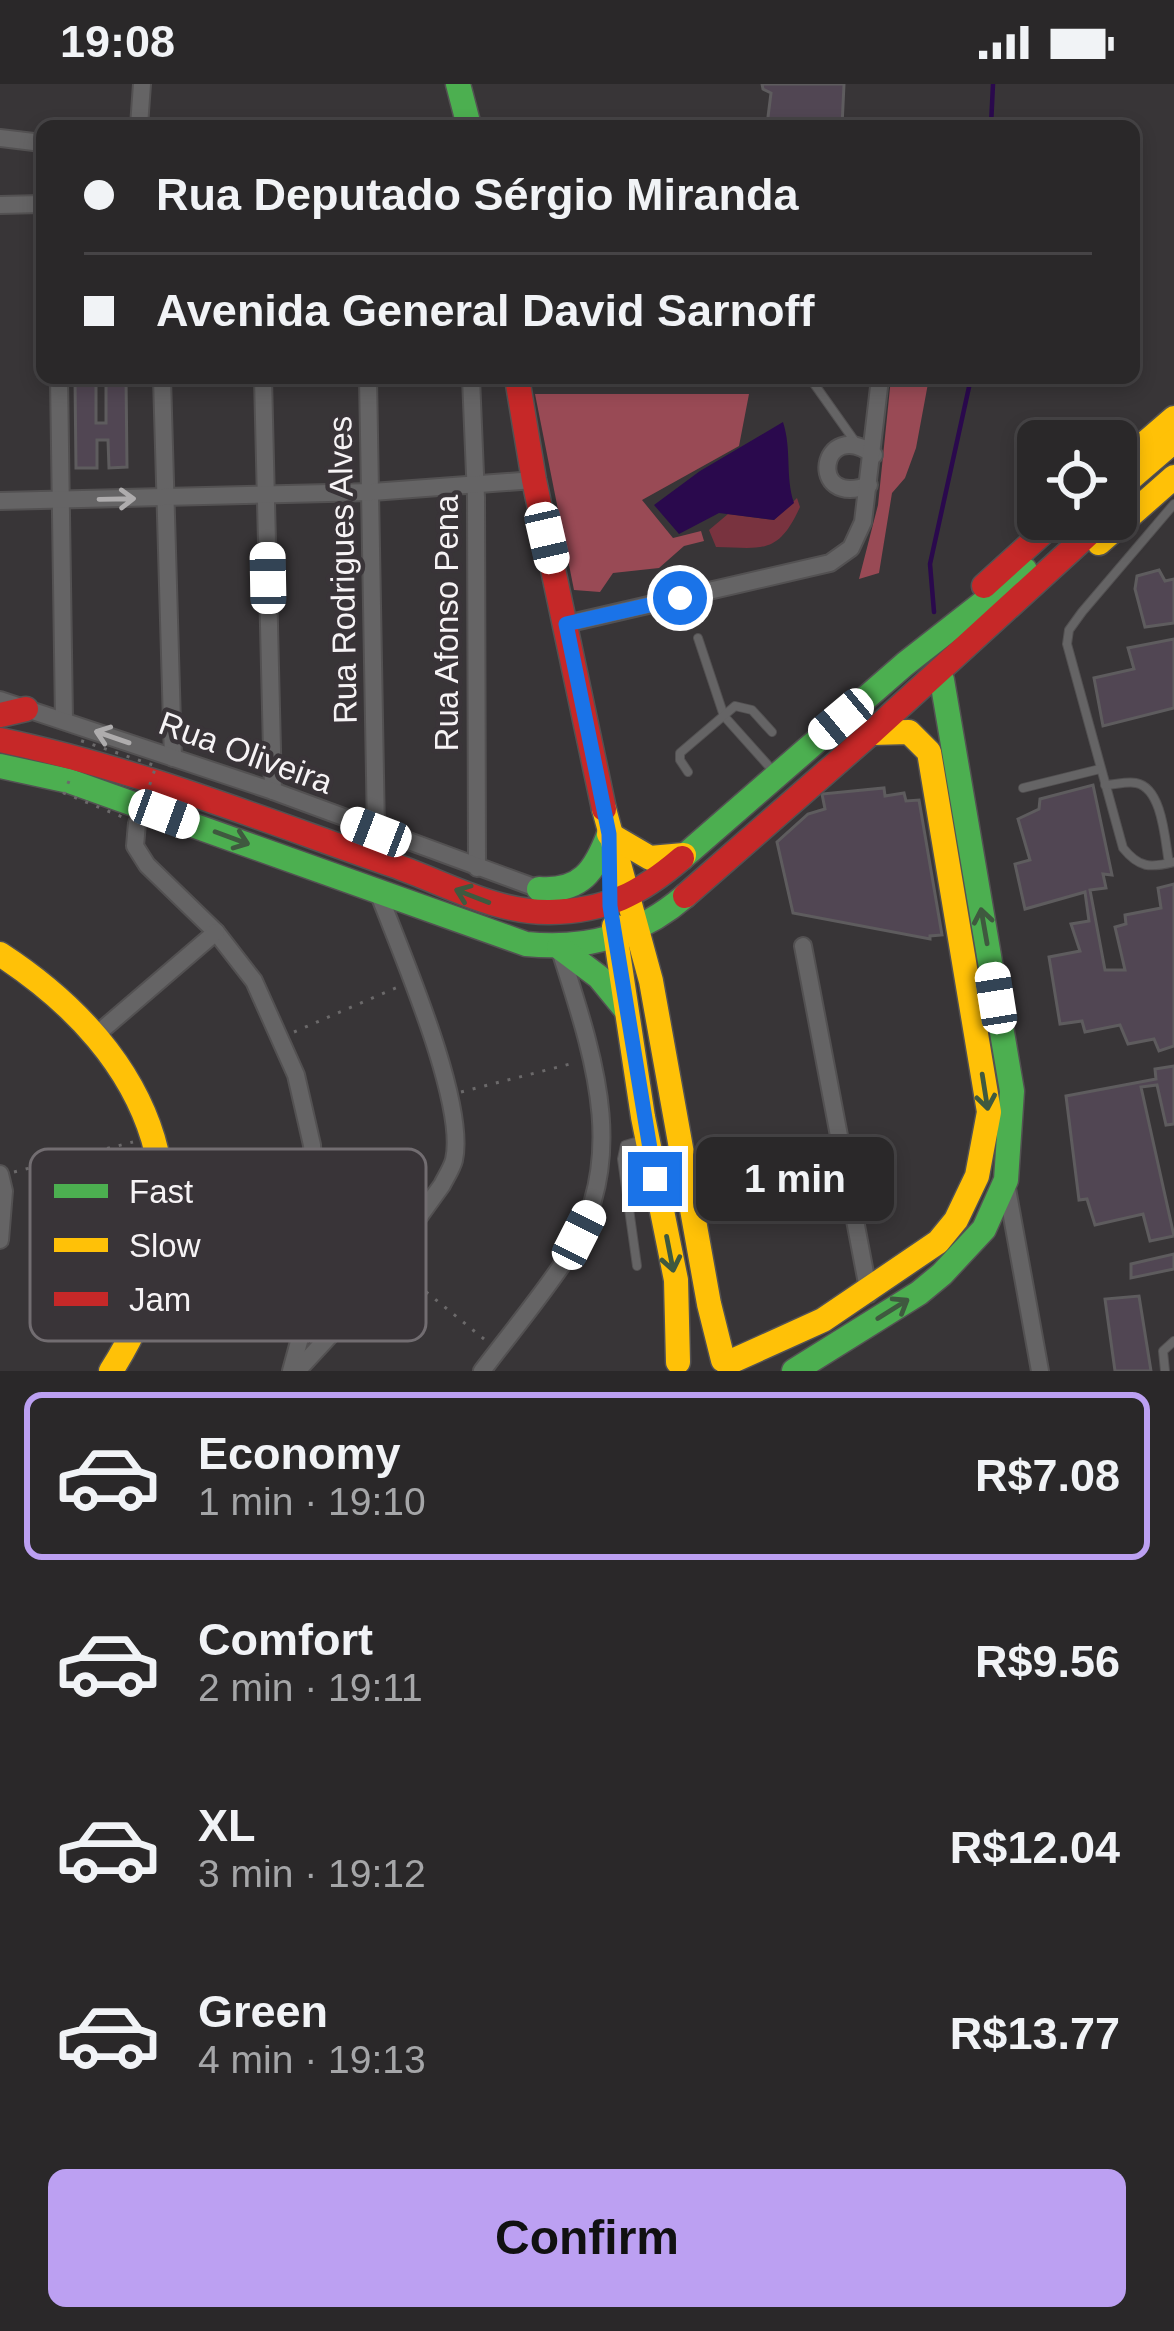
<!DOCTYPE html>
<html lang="en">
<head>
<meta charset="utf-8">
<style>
  :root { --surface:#2a2829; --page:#323031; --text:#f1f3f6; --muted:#a5a6a8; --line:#464446; --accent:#bca0f2 }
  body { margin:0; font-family:Helvetica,sans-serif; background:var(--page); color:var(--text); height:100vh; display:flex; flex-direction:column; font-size:45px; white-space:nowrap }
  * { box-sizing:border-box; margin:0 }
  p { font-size:39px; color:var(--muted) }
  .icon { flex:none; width:66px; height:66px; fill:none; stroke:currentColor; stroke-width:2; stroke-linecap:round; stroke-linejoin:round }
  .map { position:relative; height:1287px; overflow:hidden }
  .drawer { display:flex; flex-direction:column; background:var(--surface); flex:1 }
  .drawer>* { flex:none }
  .guide { position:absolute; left:36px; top:36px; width:1104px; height:264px; border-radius:18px; box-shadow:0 6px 18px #0003,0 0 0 3px var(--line); display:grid; align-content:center; height:264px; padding:0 48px; background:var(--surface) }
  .fabs { position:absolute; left:1017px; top:336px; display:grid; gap:24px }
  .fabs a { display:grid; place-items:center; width:120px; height:120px; border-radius:18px; background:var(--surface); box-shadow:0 6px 18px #0003,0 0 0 3px var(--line); font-size:60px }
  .end { position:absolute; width:54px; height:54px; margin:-27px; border:15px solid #1a73e8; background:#fff; box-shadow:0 0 0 6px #fff }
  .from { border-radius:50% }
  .bubble { position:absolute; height:84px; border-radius:18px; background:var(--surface); box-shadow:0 6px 18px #0003,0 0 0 3px var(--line); font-size:39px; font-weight:800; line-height:84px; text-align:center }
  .car { position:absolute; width:36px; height:72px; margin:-36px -18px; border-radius:15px; box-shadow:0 0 9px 3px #0007; background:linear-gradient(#fff 24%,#345 0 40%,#fff 0 76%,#345 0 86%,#fff 0) }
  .guide b { display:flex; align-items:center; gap:42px; height:114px; font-size:45px }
  .guide b+b { border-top:3px solid var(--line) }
  .guide i { width:30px; height:30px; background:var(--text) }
  ul { padding:21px 0 0; list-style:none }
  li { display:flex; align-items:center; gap:36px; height:168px; margin:0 24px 18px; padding:0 24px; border:6px solid transparent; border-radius:18px }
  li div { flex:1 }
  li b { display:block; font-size:45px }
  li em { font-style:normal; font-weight:800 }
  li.active { border-color:var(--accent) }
  li>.icon { width:108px; height:108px; stroke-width:1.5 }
  .cta { display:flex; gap:24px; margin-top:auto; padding:24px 48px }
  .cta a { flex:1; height:138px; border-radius:18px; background:var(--accent); color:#111; font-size:48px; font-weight:800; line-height:138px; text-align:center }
  .status { display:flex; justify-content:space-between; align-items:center; height:84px; padding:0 60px; background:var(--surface); direction:ltr }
  .status svg { height:33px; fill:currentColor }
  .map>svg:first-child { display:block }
  .green { fill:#79333f }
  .forest { fill:#994a55 }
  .water { fill:#2a094d }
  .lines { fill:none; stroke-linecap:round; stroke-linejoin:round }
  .stream { stroke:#2a094d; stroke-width:4.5 }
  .building { fill:#514653; stroke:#5e5c5e; stroke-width:3 }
  .lane-casing { stroke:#535152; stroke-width:10 }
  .street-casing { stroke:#535152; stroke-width:20 }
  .fast-casing { stroke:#535152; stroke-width:27 }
  .slow-casing { stroke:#535152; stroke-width:27 }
  .jam-casing { stroke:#535152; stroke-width:27 }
  .path { stroke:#6b696a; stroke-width:3; stroke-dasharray:3 9; stroke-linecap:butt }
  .lane { stroke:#656465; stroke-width:8 }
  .street { stroke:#656465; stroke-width:16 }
  .fast { stroke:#4caf50; stroke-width:24 }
  .slow { stroke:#ffc107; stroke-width:24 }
  .jam { stroke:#c62828; stroke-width:24 }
  .path-bridge { stroke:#6b696a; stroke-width:3; stroke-dasharray:3 9; stroke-linecap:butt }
  .oneway { stroke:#aeacad }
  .oneway2 { stroke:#3f593f }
  .route { stroke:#1a73e8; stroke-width:15 }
  .labels { text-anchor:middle; stroke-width:9; stroke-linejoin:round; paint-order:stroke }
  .street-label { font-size:33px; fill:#f6f3f5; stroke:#393438 }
  .key { fill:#393438; stroke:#726d71; stroke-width:3 }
  .key-label { font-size:33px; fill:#f6f3f5 }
</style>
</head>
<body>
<div class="status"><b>19:08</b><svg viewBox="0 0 49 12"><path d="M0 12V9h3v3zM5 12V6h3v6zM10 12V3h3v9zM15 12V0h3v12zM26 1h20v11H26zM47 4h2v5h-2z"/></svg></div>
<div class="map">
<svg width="1174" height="1287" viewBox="0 0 1174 1287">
  <rect width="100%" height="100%" fill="#383537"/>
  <path class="green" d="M797,414L800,423C778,471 763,464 716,463L709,446L728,430L774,436Z"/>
  <g class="forest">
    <polygon points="891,294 929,294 916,364 905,394 892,409 879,489 859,495 878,421"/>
    <polygon points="535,310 749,310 739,362 642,416 673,454 701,447 704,457 684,462 659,484 613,489 600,508 574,506"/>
  </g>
  <path class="water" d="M783,338C792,366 785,392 794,419L774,436L719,429L679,450L654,421L700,387Z"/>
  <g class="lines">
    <g class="stream">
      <polyline points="991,42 993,0"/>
      <polyline points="934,528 930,480 971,294"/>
    </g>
  </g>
  <g class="building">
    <polygon points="762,0 844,0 842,42 767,41 771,9 763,5"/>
    <polygon points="75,294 96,294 96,339 106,339 106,294 126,294 127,383 109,384 108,356 97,356 97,384 76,384"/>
    <polygon points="1159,486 1165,497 1174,495 1174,539 1145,543 1135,505 1137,492"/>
    <polygon points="1174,555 1174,624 1103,642 1094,594 1134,585 1128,564"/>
    <polygon points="1093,701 1112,791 1103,790 1106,804 1090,806 1105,886 1125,886 1115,843 1126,840 1125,831 1161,824 1158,804 1174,800 1174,962 1159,967 1154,955 1128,960 1120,941 1085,948 1082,937 1060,940 1049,873 1080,867 1071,840 1089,837 1085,808 1025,825 1015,780 1030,776 1018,735 1039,725 1040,715"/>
    <polygon points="884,704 885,712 904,709 906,717 919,716 942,851 930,852 930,855 793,829 777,758 808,730 825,725 822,710"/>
    <polygon points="1174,982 1174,1040 1166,1041 1157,1001 1141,1003 1174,1152 1150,1157 1143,1130 1095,1141 1087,1115 1079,1116 1066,1012 1156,995 1155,985"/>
    <polygon points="1174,1170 1174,1185 1131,1194 1131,1180"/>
    <polygon points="1139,1212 1151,1287 1115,1287 1105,1215"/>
  </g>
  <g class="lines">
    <g class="lane-casing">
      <g id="lane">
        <polyline points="810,294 856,359"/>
        <path d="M1174,420L1082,528L1069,546L1067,560L1123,764C1139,784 1150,784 1174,778"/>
        <polyline points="698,554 724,632 775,689"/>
        <polyline points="688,688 680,676 680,669 735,622 752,626 772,648"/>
        <path d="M1105,701C1114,701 1127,697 1136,699C1163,704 1165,758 1169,779"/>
        <polyline points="1023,704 1100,685"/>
        <polyline points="637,1182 622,1075 625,1061 645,1055"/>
        <polyline points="1165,1287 1163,1267 1174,1257"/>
      </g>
    </g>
    <g class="street-casing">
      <g id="street">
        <polyline points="139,42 142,0"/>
        <polyline points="0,54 42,59"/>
        <polyline points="0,121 42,120"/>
        <polyline points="59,294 64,636"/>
        <polyline points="162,294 173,674"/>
        <polyline points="263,294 273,707"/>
        <polyline points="368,294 376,748"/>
        <polyline points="471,294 476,414 477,784"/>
        <path d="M869,401C806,425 820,331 874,371"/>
        <polyline points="0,417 372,408 534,396"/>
        <polyline points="566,540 830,479 851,464 863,438 879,303"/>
        <polyline points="0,616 273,707 539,805"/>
        <polyline points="137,739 135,762 147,781 216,848 254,897 296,991 312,1061 317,1161 306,1232 291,1287"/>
        <polyline points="803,862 869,1210"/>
        <polyline points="96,951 216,848"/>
        <polyline points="0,1090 4,1107 0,1156"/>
        <polyline points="1006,1099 1040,1287"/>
        <polyline points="311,1201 320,1219 333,1226 357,1218"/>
        <path d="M297,1287L346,1234L442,1101C446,1093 452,1084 454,1076C467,1019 400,866 378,808"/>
        <path d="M482,1287C510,1250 540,1214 566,1175C632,1075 592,968 559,863"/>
      </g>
    </g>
    <g class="fast-casing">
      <g id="fast">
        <polyline points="458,0 469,42"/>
        <path d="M0,682L69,697L526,860C587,866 639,852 685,812"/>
        <polyline points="682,774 905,580 1025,486"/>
        <path d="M539,805C581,808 595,787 609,750"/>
        <polyline points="559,863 599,893 626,926"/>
        <polyline points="794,1287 919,1209 942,1190 984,1145 1006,1096 1012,1007 942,596"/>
      </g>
    </g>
    <g class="slow-casing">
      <g id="slow">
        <polyline points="1116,384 1174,334"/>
        <polyline points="1116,407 1174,357"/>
        <polyline points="1099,459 1174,393"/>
        <polyline points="604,725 651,897 709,1220 723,1276"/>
        <polyline points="609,750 650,774 684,771"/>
        <polyline points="614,842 643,1033 676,1196 678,1278"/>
        <path d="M0,870C155,971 216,1122 111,1287"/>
        <polyline points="728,1279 823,1236 938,1158 956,1136 977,1092 989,1028 929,668 909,648 871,649"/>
      </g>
    </g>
    <g class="jam-casing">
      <g id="jam">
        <polyline points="517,294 534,396 604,725"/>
        <polyline points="984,502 1058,435"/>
        <polyline points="0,631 26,625"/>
        <path d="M0,656C134,684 264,736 393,781C445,799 495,829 550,828C606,827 640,810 682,774"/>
        <polyline points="685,812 871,649 1105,435"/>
      </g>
    </g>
    <g class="path">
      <polyline points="294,948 400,902"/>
      <polyline points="461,1008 574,979"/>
      <polyline points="14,1088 133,1058"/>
      <polyline points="181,1146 302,1159"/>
      <polyline points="398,1185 484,1255"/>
    </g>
    <use href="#lane" class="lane"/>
    <use href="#street" class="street"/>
    <use href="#fast" class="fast"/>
    <use href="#slow" class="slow"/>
    <use href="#jam" class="jam"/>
    <polyline class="path-bridge" points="69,697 64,709 137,739 156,682 73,654"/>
  </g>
  <defs><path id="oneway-shaft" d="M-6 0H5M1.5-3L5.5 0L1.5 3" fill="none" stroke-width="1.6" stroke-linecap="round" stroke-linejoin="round" transform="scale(3)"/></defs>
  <g class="oneway">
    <use href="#oneway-shaft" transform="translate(117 415) rotate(-1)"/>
    <use href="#oneway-shaft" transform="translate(112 653) rotate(-161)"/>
  </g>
  <g class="oneway2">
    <use href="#oneway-shaft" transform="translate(232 754) rotate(20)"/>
    <use href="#oneway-shaft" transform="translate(472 812) rotate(-159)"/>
    <use href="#oneway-shaft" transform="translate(984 842) rotate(-100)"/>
    <use href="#oneway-shaft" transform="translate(985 1008) rotate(81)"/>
    <use href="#oneway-shaft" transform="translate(670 1170) rotate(79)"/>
    <use href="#oneway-shaft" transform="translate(893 1225) rotate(-32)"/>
  </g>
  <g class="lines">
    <polyline class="route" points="655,1095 610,822 609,750 566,540 680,514"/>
  </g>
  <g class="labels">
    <g class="street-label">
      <text transform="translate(342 486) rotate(-91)" y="12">Rua Rodrigues Alves</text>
      <text transform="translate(446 539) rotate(-90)" y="12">Rua Afonso Pena</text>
      <text transform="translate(246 668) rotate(20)" y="12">Rua Oliveira</text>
    </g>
  </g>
  <rect x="30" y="1065" width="396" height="192" rx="18" class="key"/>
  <rect x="54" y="1100" width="54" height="14" fill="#4caf50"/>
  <rect x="54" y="1154" width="54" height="14" fill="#ffc107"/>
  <rect x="54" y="1208" width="54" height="14" fill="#c62828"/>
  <g class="key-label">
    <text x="129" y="1119">Fast</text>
    <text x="129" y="1173">Slow</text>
    <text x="129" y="1227">Jam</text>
  </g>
</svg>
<div class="fabs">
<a><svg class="icon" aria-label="locate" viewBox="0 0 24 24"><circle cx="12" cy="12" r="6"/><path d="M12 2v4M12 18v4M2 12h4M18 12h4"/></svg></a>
</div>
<i class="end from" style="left:680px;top:514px"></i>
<i class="end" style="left:655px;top:1095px"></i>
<div class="bubble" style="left:696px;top:1053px;width:198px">1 min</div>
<i class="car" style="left:547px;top:454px;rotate:167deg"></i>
<i class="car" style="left:268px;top:494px;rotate:359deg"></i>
<i class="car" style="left:841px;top:635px;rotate:230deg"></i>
<i class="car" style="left:164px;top:730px;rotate:110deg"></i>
<i class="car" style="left:376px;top:748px;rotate:291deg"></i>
<i class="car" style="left:996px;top:914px;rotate:351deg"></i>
<i class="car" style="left:579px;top:1151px;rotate:27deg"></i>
<div class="guide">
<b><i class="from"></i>Rua Deputado Sérgio Miranda</b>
<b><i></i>Avenida General David Sarnoff</b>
</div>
</div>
<section class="drawer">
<ul>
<li class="active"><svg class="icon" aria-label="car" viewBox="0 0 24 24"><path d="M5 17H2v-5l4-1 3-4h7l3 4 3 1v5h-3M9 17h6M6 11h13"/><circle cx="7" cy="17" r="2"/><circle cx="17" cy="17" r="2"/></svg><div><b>Economy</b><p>1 min · 19:10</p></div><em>R$7.08</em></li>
<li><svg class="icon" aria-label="car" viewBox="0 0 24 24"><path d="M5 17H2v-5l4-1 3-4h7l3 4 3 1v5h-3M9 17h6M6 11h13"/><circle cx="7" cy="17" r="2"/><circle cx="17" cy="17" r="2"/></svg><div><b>Comfort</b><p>2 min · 19:11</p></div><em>R$9.56</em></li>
<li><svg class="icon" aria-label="car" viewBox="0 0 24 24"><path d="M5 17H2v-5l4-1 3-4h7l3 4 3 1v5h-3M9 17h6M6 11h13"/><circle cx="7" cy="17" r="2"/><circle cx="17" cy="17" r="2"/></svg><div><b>XL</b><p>3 min · 19:12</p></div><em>R$12.04</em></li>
<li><svg class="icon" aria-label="car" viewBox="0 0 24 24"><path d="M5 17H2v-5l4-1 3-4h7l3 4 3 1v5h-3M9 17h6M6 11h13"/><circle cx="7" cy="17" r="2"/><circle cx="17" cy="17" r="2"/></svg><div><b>Green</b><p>4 min · 19:13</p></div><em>R$13.77</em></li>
</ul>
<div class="cta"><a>Confirm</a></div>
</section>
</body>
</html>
